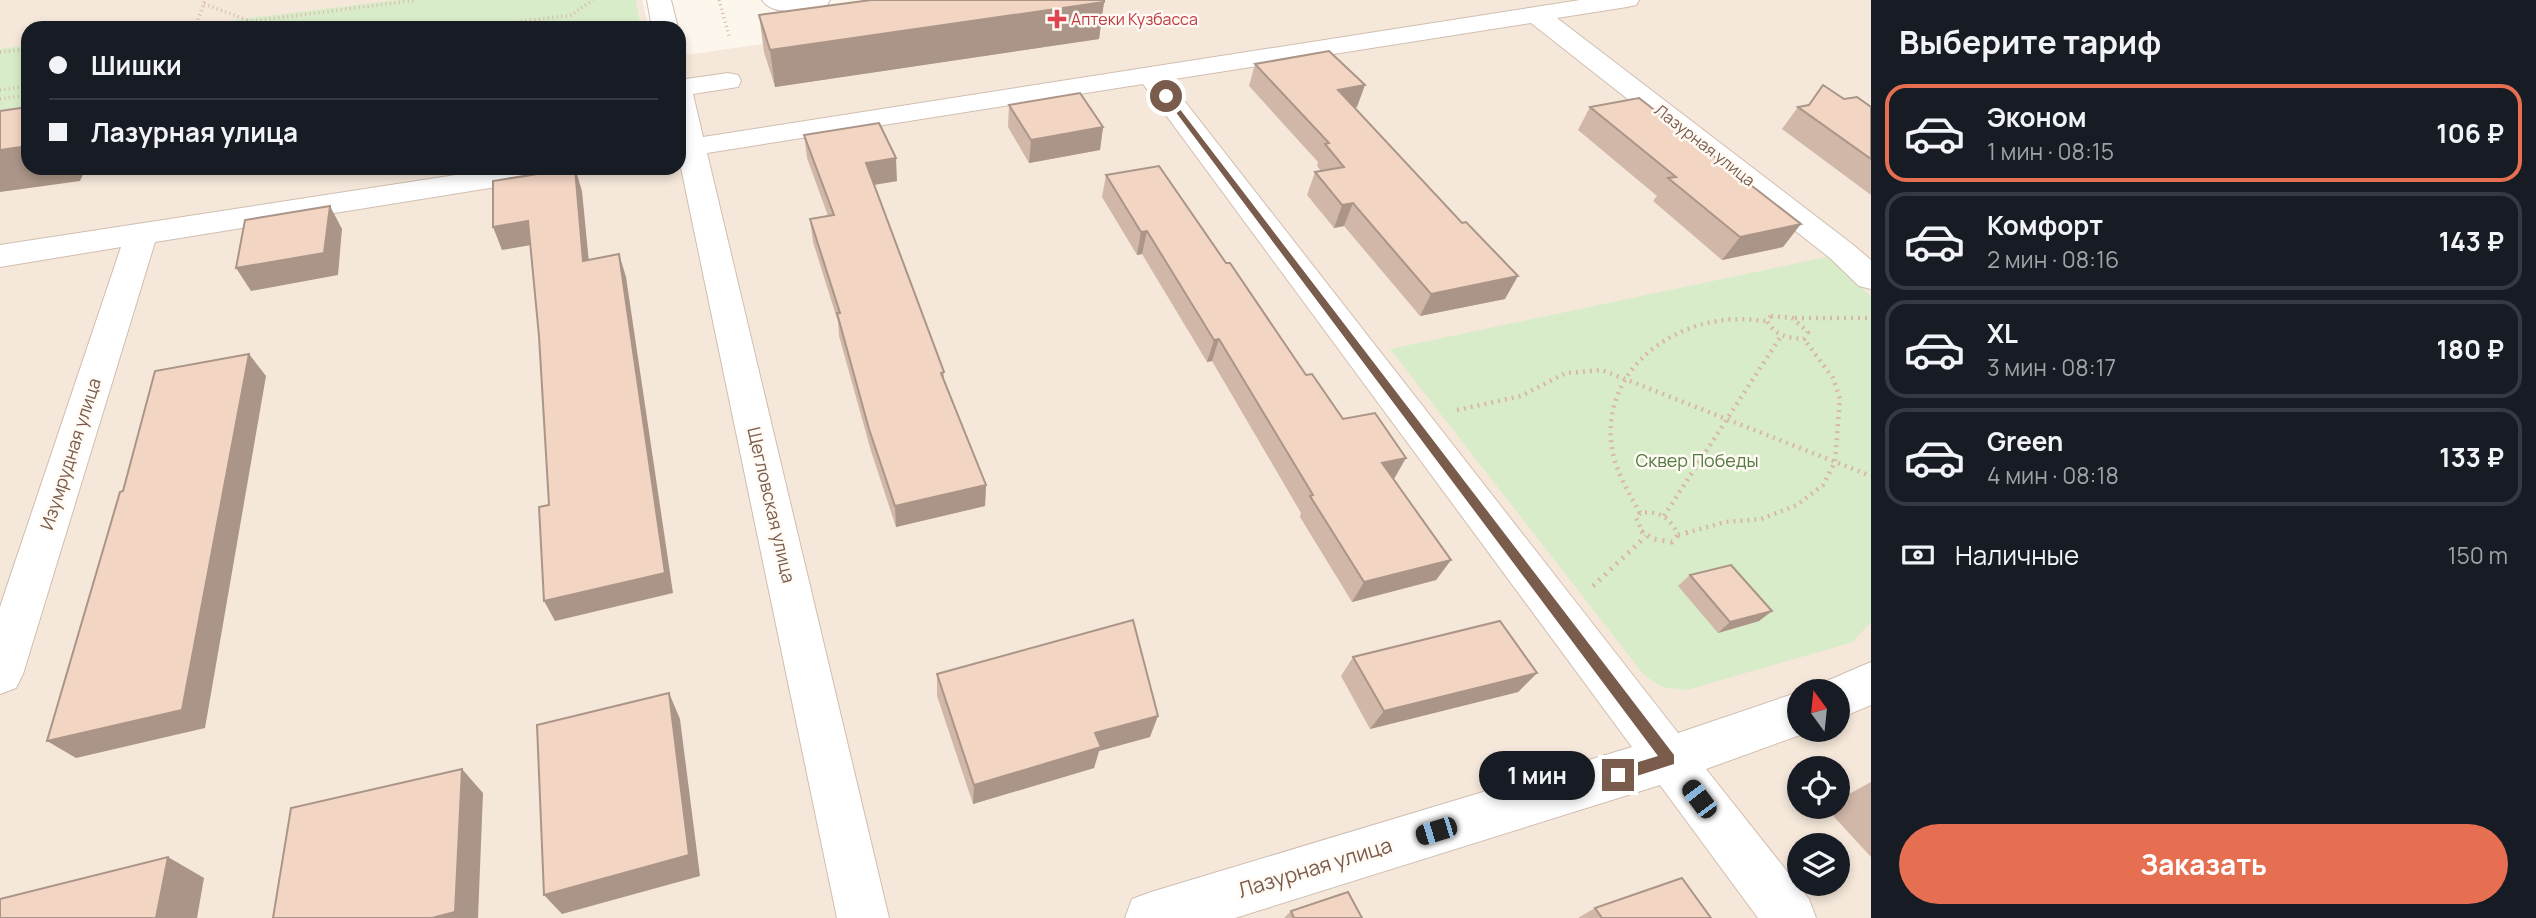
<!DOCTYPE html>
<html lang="ru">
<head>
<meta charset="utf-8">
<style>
  :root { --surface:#171b24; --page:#242831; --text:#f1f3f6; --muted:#9ea1a6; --line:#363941; --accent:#e76f51 }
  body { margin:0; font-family:Manrope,sans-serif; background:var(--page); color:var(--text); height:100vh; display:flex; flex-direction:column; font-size:26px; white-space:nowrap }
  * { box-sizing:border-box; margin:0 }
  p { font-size:23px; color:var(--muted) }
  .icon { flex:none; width:38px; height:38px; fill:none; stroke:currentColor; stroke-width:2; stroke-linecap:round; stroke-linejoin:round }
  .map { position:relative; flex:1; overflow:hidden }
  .panel { display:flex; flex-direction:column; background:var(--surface); width:665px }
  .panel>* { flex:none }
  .guide { position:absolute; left:21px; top:21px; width:665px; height:154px; border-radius:21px; box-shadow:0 4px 10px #0003; display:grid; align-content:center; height:154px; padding:0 28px; background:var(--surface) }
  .needle { width:46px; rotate:345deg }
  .fabs { position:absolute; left:1787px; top:679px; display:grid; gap:14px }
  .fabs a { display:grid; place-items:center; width:63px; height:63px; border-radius:50%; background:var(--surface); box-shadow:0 4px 10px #0003; font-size:35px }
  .end { position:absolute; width:32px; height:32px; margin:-16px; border:9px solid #7a5c4d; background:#fff; box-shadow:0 0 0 4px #fff }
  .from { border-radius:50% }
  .bubble { position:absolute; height:49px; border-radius:24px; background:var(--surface); box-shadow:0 4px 10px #0003; font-size:23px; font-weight:700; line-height:49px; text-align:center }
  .car { position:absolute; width:21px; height:42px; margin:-21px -10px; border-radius:9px; box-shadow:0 0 5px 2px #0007; background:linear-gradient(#222 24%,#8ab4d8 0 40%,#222 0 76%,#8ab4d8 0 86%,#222 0) }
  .guide b { display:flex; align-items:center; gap:24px; height:66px; font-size:26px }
  .guide b+b { border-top:2px solid var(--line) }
  .guide i { width:18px; height:18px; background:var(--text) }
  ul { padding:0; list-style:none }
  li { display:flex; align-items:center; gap:21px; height:98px; margin:0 14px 10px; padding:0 14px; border:4px solid var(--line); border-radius:21px }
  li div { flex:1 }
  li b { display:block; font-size:26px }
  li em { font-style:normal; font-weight:700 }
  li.selected { border-color:var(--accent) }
  li>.icon { width:63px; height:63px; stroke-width:1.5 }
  h2 { padding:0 28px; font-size:32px; line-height:84px }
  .pay { display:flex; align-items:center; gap:18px; height:77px; padding:0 28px; font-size:26px }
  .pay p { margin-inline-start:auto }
  .primary-button { display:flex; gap:14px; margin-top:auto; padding:14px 28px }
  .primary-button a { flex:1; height:80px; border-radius:42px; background:var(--accent); color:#fff; font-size:28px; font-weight:700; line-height:80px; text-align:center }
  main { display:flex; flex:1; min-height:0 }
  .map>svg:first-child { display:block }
  .residential { fill:#f5e8da; fill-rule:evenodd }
  .green { fill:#d8ecc9 }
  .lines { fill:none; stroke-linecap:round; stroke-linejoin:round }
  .minor-casing { stroke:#d1beb0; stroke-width:2 }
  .path-far2 { stroke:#d9b8a5; stroke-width:3.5; stroke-dasharray:1 3.5; stroke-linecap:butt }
  .path-far1 { stroke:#d9b8a5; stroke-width:4.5; stroke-dasharray:2 5; stroke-linecap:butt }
  .path { stroke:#d9b8a5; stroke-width:5; stroke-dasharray:2 6; stroke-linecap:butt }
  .minor { fill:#fff; fill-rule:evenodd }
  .wall { fill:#d1b7a8 }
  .shaded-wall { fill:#aa9588 }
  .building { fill:#f3d5c3; stroke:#aa9588; stroke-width:2 }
  .route { fill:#7a5c4d }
  .health-dot { fill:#e0444e; stroke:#fffaf3; stroke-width:2.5 }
  .labels { text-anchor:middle; stroke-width:5; stroke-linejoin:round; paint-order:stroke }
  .far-health-label { font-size:16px; fill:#be3a42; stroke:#fffaf3; text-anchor:start }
  .far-street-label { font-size:16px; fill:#7a5c4d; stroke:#fffaf3 }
  .street-label { font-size:18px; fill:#7a5c4d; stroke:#fffaf3 }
  .park-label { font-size:18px; fill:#537a41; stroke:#fffaf3 }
  .near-street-label { font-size:21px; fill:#7a5c4d; stroke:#fffaf3 }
</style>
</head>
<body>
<main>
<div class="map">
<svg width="1871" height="918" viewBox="0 0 1871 918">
  <rect width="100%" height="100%" fill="#fdf6ec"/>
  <path class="residential" d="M0,0H642L649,28H28V168H679V56L1071,0H1871V918H0ZM1799,691H1838V730H1799ZM1799,768H1838V807H1799ZM1799,845H1838V884H1799Z"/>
  <g class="green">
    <polygon points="397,0 636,0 641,28 169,28"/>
    <polygon points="28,45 28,135 0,139 0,49"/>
    <polygon points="1831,256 1871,297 1871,622 1853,642 1687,690 1662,687 1644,675 1390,349"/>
  </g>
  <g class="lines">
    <g class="minor-casing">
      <g id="minor">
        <polygon points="647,0 671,0 678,28 652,28"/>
        <path d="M762,0H830L827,5C809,10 774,18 762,0Z"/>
        <polygon points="1580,0 1639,0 1636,5 1627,7 1557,18 1852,244 1871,260 1871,289 1859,286 1830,258 1531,23 1168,80 1678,733 1799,692 1799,730 1814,730 1706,769 1809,899 1816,918 1758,918 1660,785 1235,918 1125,918 1132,899 1151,892 1632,747 1143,84 707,153 889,918 837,918 679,158 679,80 728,73 738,75 741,81 738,87 693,94 703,137"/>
        <polygon points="501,168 573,168 568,174 558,177 155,242 23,674 16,688 0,694 0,607 121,247 0,267 0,245"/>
        <polygon points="1871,662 1871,705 1838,719 1838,691 1818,691 1822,683"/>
      </g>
    </g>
    <g class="path-far2">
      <polyline points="719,0 729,36"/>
      <polyline points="204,4 250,21"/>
      <polyline points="195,28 205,0"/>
      <polyline points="198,28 417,0"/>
      <polyline points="472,28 571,15 593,0"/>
      <polyline points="532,28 572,23 587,28"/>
      <polyline points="0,52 28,49"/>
      <polyline points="0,90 28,86"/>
      <polyline points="0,99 28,95"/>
    </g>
    <g class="path-far1">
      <path d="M1771,316L1792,318L1808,332L1804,339C1788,338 1775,336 1767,321Z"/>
      <polyline points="1795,318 1871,318"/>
      <polyline points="1457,410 1521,396 1566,373 1602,370 1871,476"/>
      <path d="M1640,513C1629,493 1616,472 1612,449C1601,379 1658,328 1724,320C1738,318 1753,320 1767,321"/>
      <polyline points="1664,516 1781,336"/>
      <path d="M1643,533L1636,518L1640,513C1657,510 1670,517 1677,533"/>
      <polyline points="1686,533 1725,522 1761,519 1797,505 1823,485 1835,462 1840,399 1833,378 1804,339"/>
    </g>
    <g class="path">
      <polyline points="1641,531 1653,539 1672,542 1678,535 1676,531"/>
      <polyline points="1678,535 1692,531"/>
      <polyline points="1593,586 1646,536"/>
    </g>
    <use href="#minor" class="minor"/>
  </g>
  <g class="wall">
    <polygon points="1104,2 1099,39 775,87 764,52 759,15"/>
    <polygon points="1255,64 1357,107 1355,108 1505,299 1420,316 1344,226 1334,228 1307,195 1315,172 1321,171 1317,166 1318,162 1249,86"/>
    <polygon points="1844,99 1871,107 1871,195 1782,129 1798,107"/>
    <polygon points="1009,105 1103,127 1100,150 1029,163 1008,127"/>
    <polygon points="1590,107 1783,247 1722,260 1653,201 1657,196 1578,130"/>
    <polygon points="804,135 897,181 874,185 944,372 944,382 986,485 985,506 896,527 871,451 839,336 838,322 813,242 810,219 828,216 807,158"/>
    <polygon points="1106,175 1226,263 1306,375 1394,480 1451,560 1436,580 1352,602 1300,517 1301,513 1212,361 1207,362 1142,254 1137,255 1102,197"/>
    <polygon points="1690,575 1772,611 1759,621 1718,633 1678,586"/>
    <polygon points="1353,657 1537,673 1518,692 1370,729 1341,676"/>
    <polygon points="937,674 1150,737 1099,751 1094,768 973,804 937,696"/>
    <polygon points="1871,782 1871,857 1825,807 1838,807 1838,800"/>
    <polygon points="1595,908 1711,918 1578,918"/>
    <polygon points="1291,911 1362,918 1284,918"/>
  </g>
  <g class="shaded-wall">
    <polygon points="1104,2 1099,39 775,87 770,50"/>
    <polygon points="1365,85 1357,107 1331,112 1338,90"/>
    <polygon points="1103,127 1100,150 1029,163 1031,140"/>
    <polygon points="28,146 28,168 86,168 80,181 0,192 0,150"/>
    <polygon points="896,158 897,181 867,186 866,163"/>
    <polygon points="575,168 582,191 591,283 583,261"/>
    <polygon points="1353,203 1344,226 1334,228 1342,205"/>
    <polygon points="330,206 342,229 338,275 251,291 236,268"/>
    <polygon points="528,221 537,244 502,250 493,227"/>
    <polygon points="1801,224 1783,247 1722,260 1740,237"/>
    <polygon points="1147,231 1142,254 1137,255 1141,232"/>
    <polygon points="619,254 626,277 673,593 555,621 544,601"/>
    <polygon points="1518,276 1505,299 1420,316 1431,294"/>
    <polygon points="1219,339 1212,361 1207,362 1214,340"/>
    <polygon points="249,354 266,376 205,728 76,758 47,741"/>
    <polygon points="1406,458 1394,479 1382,463"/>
    <polygon points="986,485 985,506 896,527 895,506"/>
    <polygon points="1451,560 1436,580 1352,602 1364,582"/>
    <polygon points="1772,611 1759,621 1718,633 1730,622"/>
    <polygon points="1537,673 1518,692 1370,729 1384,711"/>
    <polygon points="669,693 680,719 700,876 562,914 544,895"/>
    <polygon points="1158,716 1150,737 1099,751 1094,768 973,804 974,785 1095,733"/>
    <polygon points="462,769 483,793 478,918 432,918"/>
    <polygon points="168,857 204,878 197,918 156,918"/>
  </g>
  <g class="building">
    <polygon points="871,0 1104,0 1104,2 770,50 759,15"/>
    <polygon points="1329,51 1365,85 1338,90 1462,223 1466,222 1518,276 1431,294 1353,203 1342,205 1315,172 1344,167 1325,144 1329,143 1255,64"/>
    <polygon points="1823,85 1844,99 1857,97 1871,107 1871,159 1798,107 1809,105"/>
    <polygon points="1080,93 1103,127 1031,140 1009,105"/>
    <polygon points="1639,98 1801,224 1740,237 1668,178 1676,177 1590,107"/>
    <polygon points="28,107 28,146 0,150 0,111"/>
    <polygon points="879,123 896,158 866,163 944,372 941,373 986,485 895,506 869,429 837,313 840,313 810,219 834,215 804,135"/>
    <polygon points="1159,166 1226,263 1230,263 1306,375 1312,374 1343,419 1375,413 1406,458 1382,463 1451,560 1364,582 1310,496 1313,495 1219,339 1214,340 1147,231 1141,232 1106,175"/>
    <polygon points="575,168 583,261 619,254 665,573 544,601 539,507 549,505 539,336 528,221 493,227 493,181"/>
    <polygon points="330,206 324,253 236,268 245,220"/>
    <polygon points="249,354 182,710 47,741 120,492 123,491 155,371"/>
    <polygon points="1731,565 1772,611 1730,622 1690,575"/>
    <polygon points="1133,620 1158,716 1095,733 1101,747 974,785 937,674"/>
    <polygon points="1500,621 1537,673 1384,711 1353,657"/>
    <polygon points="669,693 689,855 544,895 537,725"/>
    <polygon points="462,769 455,912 432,918 273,918 291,808"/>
    <polygon points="168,857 156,918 0,918 0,899"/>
    <polygon points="1682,878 1711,918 1602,918 1595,908"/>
    <polygon points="1348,892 1362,918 1294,918 1291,911"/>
  </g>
  <polygon class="route" points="1163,95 1169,95 1674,755 1674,764 1618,782 1612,780 1612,770 1658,756"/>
  <path class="health-dot" d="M1053.5 8.5h7v7h7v7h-7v7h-7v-7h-7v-7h7z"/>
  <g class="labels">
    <g class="far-health-label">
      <text x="1071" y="25">Аптеки Кузбасса</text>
    </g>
    <g class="far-street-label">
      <text transform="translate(1705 145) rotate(38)" y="6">Лазурная улица</text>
    </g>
    <g class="street-label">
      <text transform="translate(71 454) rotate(-72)" y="6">Изумрудная улица</text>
      <text transform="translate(771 505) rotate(77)" y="6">Щегловская улица</text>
    </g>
    <g class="park-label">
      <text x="1697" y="467">Сквер Победы</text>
    </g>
    <g class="near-street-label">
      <text transform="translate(1315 868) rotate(-17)" y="7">Лазурная улица</text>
    </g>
  </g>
</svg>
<div class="fabs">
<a><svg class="needle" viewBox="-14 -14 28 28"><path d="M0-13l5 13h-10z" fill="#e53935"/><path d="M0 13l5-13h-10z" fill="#9ea1a6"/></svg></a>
<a><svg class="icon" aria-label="locate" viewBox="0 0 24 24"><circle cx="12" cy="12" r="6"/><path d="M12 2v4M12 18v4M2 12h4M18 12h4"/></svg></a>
<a><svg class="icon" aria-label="layers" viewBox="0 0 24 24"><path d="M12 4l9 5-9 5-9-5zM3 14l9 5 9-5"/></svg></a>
</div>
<i class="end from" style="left:1166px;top:96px"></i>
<i class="end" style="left:1618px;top:775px"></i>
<div class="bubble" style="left:1479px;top:751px;width:116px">1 мин</div>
<i class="car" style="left:1699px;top:799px;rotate:323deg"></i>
<i class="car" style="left:1436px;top:831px;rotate:253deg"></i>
<div class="guide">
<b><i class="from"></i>Шишки</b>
<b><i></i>Лазурная улица</b>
</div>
</div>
<section class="panel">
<h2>Выберите тариф</h2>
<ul>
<li class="selected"><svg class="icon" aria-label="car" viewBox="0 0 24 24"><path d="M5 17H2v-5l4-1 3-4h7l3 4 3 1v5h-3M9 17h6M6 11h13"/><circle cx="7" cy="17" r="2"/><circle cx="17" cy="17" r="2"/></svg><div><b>Эконом</b><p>1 мин · 08:15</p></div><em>106 ₽</em></li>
<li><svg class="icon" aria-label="car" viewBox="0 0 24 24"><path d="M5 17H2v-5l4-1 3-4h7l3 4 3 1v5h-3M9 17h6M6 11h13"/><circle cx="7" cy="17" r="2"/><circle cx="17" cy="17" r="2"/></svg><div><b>Комфорт</b><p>2 мин · 08:16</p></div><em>143 ₽</em></li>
<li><svg class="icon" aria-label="car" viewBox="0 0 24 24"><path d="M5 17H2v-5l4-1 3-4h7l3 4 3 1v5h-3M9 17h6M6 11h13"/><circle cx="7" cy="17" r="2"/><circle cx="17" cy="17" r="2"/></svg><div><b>XL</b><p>3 мин · 08:17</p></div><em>180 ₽</em></li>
<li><svg class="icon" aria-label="car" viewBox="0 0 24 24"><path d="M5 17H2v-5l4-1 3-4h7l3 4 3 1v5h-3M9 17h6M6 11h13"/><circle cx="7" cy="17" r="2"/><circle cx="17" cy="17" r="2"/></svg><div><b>Green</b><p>4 мин · 08:18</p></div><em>133 ₽</em></li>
</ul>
<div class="pay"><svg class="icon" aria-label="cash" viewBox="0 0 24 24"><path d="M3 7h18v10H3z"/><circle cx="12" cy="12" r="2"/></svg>Наличные<p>150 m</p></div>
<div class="primary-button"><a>Заказать</a></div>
</section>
</main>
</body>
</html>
